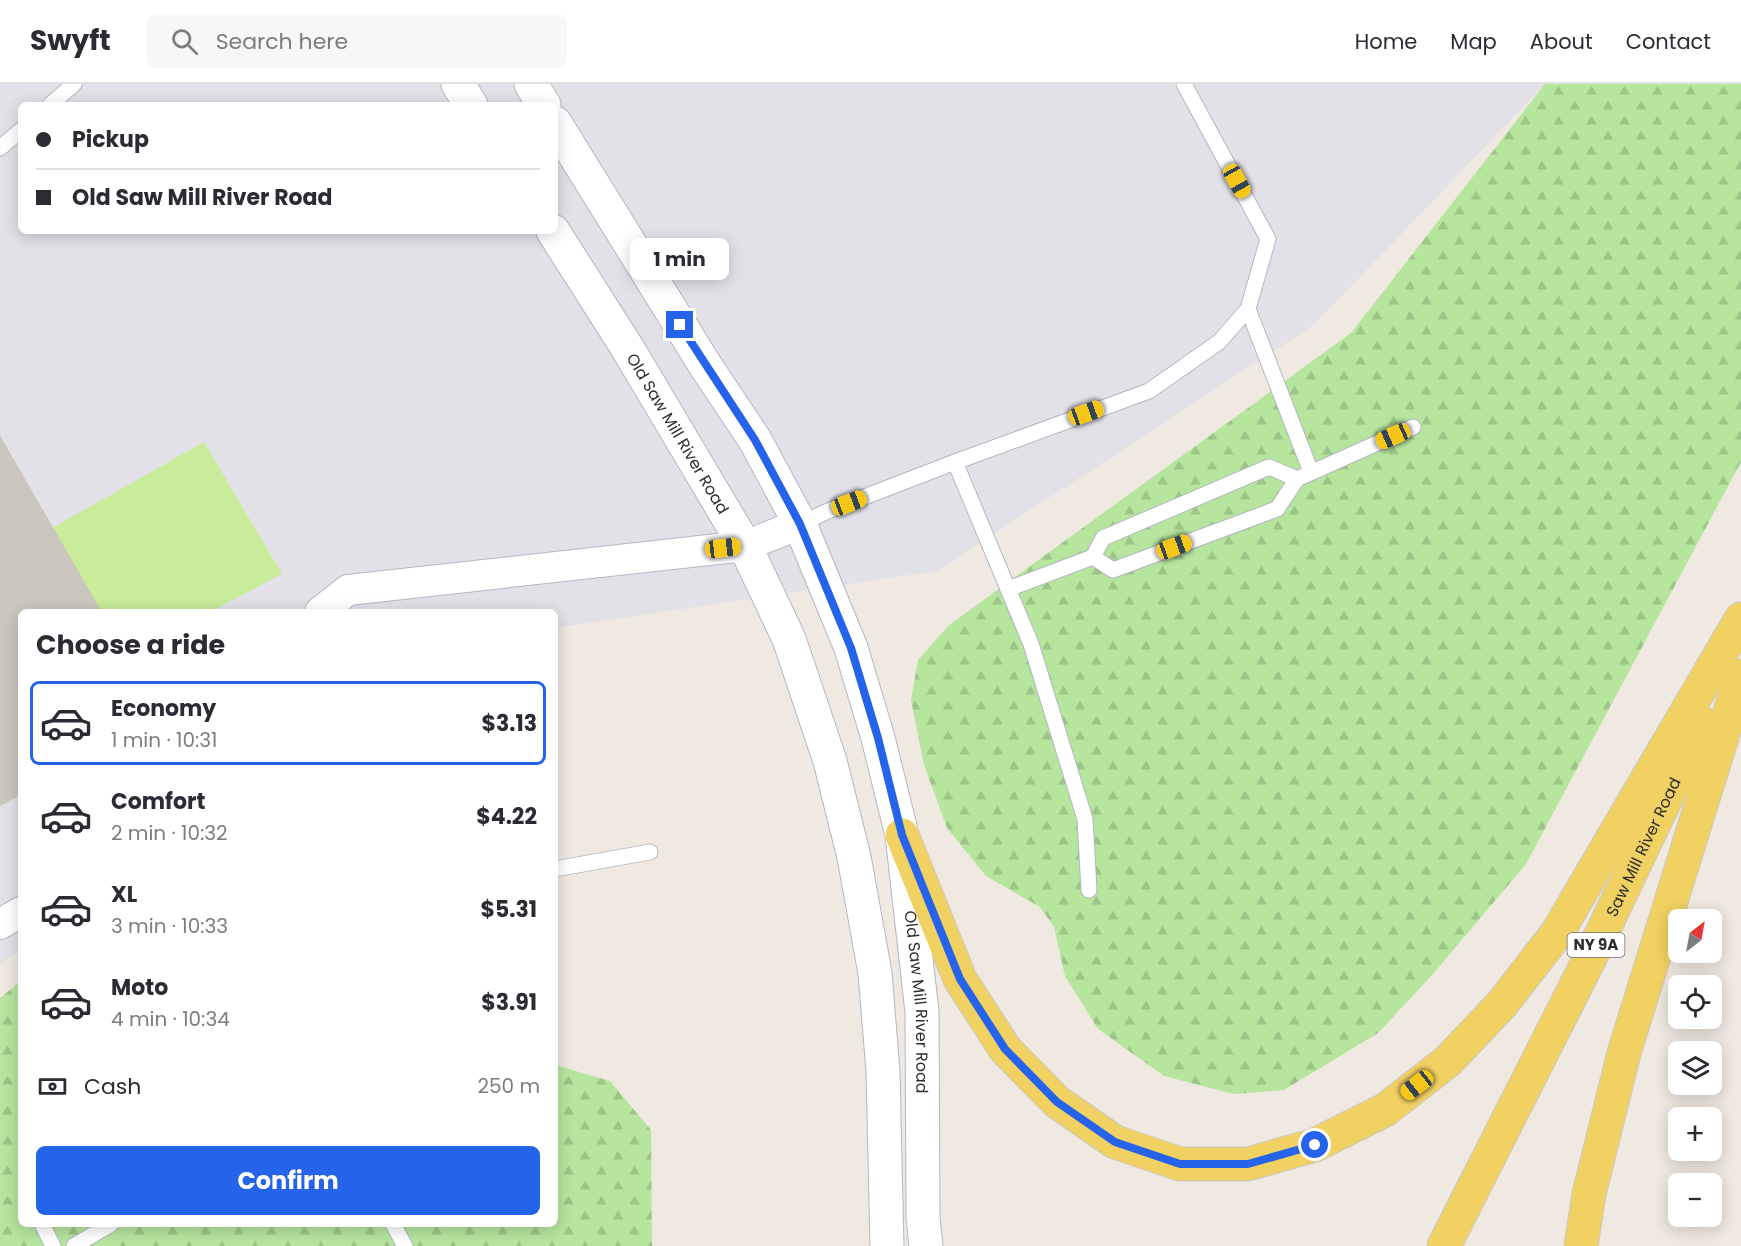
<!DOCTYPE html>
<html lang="en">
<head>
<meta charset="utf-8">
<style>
  :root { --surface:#fff; --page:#f7f7f7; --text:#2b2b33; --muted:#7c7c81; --line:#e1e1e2; --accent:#2563eb }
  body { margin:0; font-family:Poppins,sans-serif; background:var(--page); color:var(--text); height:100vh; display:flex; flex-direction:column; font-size:22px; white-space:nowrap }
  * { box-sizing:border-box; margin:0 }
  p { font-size:20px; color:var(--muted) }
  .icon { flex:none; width:33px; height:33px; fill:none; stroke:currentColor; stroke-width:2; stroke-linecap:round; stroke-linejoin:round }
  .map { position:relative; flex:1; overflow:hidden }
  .drawer { position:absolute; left:18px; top:525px; width:540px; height:618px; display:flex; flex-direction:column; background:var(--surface); border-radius:9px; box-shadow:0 3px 15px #0003 }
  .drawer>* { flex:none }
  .hud { position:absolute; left:18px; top:18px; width:540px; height:132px; border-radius:9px; box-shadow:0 3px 15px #0003; display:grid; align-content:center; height:132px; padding:0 18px; background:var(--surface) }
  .needle { width:39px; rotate:31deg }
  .buttons { position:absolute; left:1668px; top:825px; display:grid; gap:12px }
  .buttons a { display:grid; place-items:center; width:54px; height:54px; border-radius:9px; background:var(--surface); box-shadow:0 3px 15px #0003; font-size:30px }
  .end { position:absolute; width:27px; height:27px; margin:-14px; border:8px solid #2563eb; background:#fff; box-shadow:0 0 0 3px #fff }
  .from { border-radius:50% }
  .bubble { position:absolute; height:42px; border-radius:9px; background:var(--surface); box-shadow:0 3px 15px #0003; font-size:20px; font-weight:700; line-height:42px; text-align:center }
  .car { position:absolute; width:18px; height:36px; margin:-18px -9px; border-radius:8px; box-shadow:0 0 4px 2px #0007; background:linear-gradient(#f5c518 24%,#345 0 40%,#f5c518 0 76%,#345 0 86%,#f5c518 0) }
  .hud b { display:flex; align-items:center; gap:21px; height:57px; font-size:22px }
  .hud b+b { border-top:2px solid var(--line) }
  .hud i { width:15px; height:15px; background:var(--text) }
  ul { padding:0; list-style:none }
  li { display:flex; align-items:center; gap:18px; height:84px; margin:0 12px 9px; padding:0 6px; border:3px solid transparent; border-radius:9px }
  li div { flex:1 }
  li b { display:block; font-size:22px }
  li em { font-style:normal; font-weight:700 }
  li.current { border-color:var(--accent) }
  li>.icon { width:54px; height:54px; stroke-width:1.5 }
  h2 { padding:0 18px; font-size:27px; line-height:72px }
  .pay { display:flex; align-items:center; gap:15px; height:66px; padding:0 18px; font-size:22px }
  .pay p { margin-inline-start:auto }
  .primary-button { display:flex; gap:12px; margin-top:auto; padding:12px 18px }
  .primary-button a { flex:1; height:69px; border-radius:9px; background:var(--accent); color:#fff; font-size:24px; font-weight:700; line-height:69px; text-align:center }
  header { display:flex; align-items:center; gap:36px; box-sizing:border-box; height:84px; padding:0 30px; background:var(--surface); border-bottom:2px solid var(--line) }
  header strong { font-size:28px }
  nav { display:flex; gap:33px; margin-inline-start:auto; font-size:21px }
  .search { width:420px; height:54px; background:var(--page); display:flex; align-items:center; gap:15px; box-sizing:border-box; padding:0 21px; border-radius:9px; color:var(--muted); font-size:22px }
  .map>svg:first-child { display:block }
  .industrial { fill:#e3e1e8; fill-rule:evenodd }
  .forest { fill:url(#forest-firs) }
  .pitch { fill:#c9ec9a }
  .building { fill:#cbc7bf; stroke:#cbc5ba; stroke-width:1.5 }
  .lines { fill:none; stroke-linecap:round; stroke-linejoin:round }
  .service-casing { stroke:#b4b7c1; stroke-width:17 }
  .minor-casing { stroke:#b4b7c1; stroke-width:32 }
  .tertiary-casing { stroke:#b4b7c1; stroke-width:35 }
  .primary-casing { stroke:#c9c9c9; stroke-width:35 }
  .service { stroke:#fff; stroke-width:15 }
  .minor { stroke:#fff; stroke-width:30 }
  .tertiary { stroke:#fff; stroke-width:33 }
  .primary { stroke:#f2d163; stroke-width:33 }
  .route { stroke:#2563eb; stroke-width:8 }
  .labels { text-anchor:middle; stroke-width:4.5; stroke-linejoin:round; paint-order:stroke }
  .shield { fill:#fff; stroke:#6d6d6d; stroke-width:1.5 }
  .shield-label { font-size:15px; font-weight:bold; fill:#2e2e2e }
  .street-label { font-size:16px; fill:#2e2e2e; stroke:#fff }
</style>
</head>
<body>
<header>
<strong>Swyft</strong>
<div class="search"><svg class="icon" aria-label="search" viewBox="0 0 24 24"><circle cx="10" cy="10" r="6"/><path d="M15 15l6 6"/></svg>Search here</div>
<nav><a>Home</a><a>Map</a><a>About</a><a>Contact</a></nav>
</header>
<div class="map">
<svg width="1741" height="1162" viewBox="0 0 1741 1162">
  <defs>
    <pattern id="forest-firs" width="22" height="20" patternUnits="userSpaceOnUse" patternTransform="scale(1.5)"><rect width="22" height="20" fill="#b6e59e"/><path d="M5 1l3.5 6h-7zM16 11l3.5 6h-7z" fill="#9dc588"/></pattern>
  </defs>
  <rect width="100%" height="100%" fill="#efe9e1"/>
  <path class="industrial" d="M0,0H1545L1315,240L937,487L555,544V528H21V865L0,881ZM21,21H555V147H21Z"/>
  <g class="forest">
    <polygon points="1545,0 1741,0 1741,378 1526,780 1433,890 1378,949 1284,1006 1234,1010 1164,992 1098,945 1065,892 1054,843 1040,823 986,792 947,744 924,681 911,616 918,576 949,541 1351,249"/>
    <polygon points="21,897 21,1140 555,1140 555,981 610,997 651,1046 652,1162 0,1162 0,914"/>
  </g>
  <polygon class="pitch" points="204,358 282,490 210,528 94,528 47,447"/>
  <polygon class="building" points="0,353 101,528 21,528 21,710 0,721"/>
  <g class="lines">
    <g class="service-casing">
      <g id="service">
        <polyline points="50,21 74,0"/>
        <polyline points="0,64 21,46"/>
        <polyline points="1248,225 1311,388"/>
        <polyline points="955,378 1031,560 1085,735 1089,806"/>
        <polyline points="800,440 828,427 955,378 1149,307 1219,258 1248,225 1268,155 1184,0"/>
        <polyline points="1093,473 1103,454 1269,383 1297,395"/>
        <polyline points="1008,505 1093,473 1113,486 1277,425 1297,395 1413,343"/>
        <polyline points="555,785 650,768"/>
        <polyline points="42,1140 53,1162"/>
        <polyline points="393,1140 405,1162"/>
        <polyline points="74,1162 111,1140"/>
      </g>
    </g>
    <g class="minor-casing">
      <g id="minor">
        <polyline points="320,528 348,506 745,462 800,440"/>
        <polyline points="0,840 21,828"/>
      </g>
    </g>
    <g class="tertiary-casing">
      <g id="tertiary">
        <polyline points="458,0 471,21"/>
        <polyline points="531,0 544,21"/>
        <path id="s1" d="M555,39L705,281L755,356L800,440L851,564L878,654L902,751L922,928L923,1134L926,1162"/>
        <path id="s2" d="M553,147L628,265L745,462L789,555L830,677L854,773L875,889L883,987L887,1162"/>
      </g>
    </g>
    <g class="primary-casing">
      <g id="primary">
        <polyline points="902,751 960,895 1005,965 1057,1018 1115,1058 1180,1080 1248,1080 1315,1061 1385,1026 1448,977 1502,920 1557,849 1741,535"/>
        <path id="s3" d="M1444,1162L1591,872L1702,639"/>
        <polyline points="1581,1162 1589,1110 1624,969 1741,592"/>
      </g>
    </g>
    <use href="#service" class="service"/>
    <use href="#minor" class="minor"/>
    <use href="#tertiary" class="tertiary"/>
    <use href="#primary" class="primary"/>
  </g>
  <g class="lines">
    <polyline class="route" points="680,241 755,356 800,440 851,564 878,654 902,751 960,895 1005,965 1057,1018 1115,1058 1180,1080 1248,1080 1315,1061"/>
  </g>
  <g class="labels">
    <rect class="shield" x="1567.5" y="849" width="57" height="24" rx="4.5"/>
    <g class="shield-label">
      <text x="1596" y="866">NY 9A</text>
    </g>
    <g class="street-label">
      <text dy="6" stroke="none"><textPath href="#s2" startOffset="238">Old Saw Mill River Road</textPath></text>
      <text dy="6" stroke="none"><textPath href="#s3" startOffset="446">Saw Mill River Road</textPath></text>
      <text dy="6" stroke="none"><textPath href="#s1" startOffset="966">Old Saw Mill River Road</textPath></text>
    </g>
  </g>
</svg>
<div class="buttons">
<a><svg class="needle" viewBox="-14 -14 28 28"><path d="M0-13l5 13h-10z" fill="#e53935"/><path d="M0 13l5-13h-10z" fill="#7c7c81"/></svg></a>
<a><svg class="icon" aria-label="locate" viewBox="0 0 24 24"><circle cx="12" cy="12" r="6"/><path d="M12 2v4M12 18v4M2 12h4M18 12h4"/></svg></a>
<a><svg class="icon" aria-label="layers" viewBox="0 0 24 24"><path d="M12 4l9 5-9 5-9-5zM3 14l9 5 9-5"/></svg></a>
<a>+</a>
<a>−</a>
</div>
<i class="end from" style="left:1315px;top:1061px"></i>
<i class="end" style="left:680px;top:241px"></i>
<div class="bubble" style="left:630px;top:154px;width:99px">1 min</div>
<i class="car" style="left:1237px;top:97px;rotate:151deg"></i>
<i class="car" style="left:1086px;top:329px;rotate:70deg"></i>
<i class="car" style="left:1393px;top:352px;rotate:246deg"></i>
<i class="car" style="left:849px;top:419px;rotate:69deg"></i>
<i class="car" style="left:1174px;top:463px;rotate:70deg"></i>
<i class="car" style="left:723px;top:464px;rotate:83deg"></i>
<i class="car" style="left:1417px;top:1001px;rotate:232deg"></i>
<div class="hud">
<b><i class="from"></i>Pickup</b>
<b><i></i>Old Saw Mill River Road</b>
</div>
<section class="drawer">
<h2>Choose a ride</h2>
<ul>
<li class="current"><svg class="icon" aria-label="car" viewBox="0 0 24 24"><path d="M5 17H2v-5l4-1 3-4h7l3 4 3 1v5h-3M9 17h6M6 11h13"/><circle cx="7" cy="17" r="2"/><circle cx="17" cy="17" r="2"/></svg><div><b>Economy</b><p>1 min · 10:31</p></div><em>$3.13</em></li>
<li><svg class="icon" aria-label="car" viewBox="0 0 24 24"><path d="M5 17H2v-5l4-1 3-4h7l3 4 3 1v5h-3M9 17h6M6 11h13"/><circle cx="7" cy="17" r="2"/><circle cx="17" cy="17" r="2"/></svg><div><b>Comfort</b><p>2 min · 10:32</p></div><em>$4.22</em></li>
<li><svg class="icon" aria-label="car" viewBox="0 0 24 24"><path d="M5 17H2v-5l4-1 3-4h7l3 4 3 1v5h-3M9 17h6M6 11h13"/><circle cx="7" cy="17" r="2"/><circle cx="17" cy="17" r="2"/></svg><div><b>XL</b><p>3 min · 10:33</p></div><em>$5.31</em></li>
<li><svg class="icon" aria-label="car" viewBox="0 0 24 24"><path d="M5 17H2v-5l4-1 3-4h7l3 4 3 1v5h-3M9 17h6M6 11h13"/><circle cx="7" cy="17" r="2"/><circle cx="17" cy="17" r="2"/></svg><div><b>Moto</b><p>4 min · 10:34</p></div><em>$3.91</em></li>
</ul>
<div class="pay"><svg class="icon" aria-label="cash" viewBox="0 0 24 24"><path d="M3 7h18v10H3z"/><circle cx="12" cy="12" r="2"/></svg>Cash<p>250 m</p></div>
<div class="primary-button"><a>Confirm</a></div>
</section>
</div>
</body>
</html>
